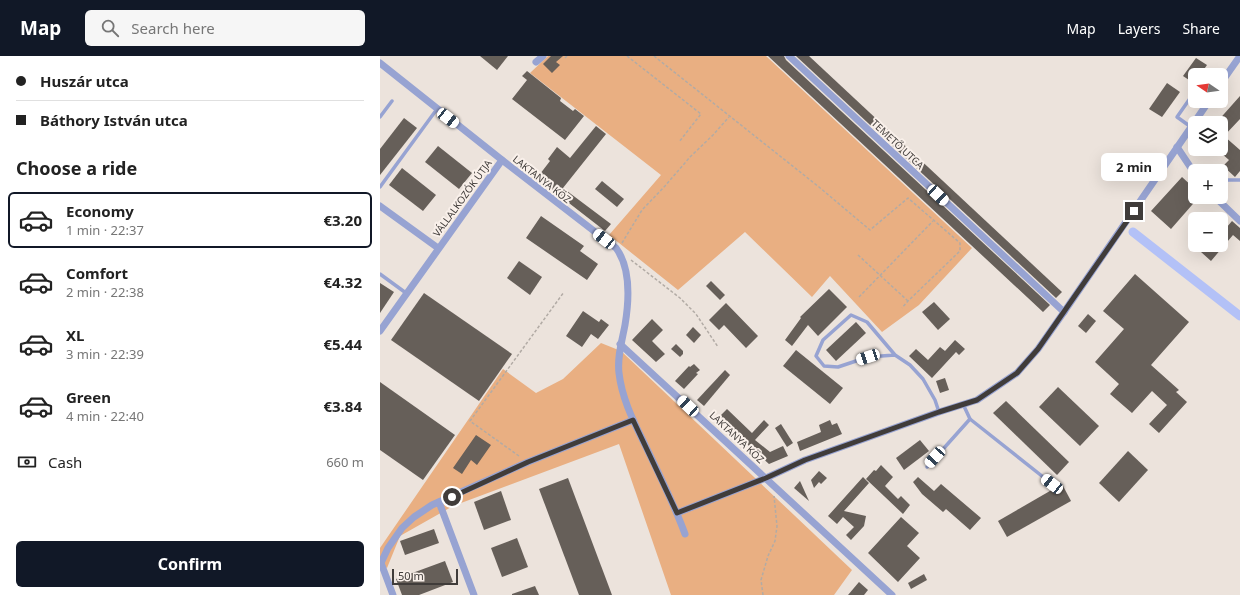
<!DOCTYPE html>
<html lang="en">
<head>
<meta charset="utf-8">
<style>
  :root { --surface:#fff; --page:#f6f6f6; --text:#222; --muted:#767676; --line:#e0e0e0; --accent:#111827 }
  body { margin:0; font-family:"Noto Sans",sans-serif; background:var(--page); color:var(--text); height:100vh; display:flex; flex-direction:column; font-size:15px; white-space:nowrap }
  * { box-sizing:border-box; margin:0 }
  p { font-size:13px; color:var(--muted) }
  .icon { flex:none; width:22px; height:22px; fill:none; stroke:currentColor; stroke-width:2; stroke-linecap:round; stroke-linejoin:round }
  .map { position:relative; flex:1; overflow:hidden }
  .sheet { display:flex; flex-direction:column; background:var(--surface); width:380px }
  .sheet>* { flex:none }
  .hud { display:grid; align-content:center; height:88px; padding:0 16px; background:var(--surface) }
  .needle { width:26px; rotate:283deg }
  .controls { position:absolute; left:808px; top:12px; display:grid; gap:8px }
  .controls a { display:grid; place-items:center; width:40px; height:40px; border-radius:6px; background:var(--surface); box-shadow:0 4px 16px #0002; font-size:20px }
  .scale { position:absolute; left:12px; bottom:10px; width:66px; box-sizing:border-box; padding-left:4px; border:2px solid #403c3a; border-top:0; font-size:11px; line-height:14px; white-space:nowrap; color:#403c3a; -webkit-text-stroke:3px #f9f0ea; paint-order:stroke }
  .end { position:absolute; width:18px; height:18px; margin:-9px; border:5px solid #403c3a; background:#fff; box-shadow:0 0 0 2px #fff }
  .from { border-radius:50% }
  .bubble { position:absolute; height:28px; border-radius:6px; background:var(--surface); box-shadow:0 4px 16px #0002; font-size:13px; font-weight:700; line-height:28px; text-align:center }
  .car { position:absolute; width:12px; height:24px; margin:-12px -6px; border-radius:5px; box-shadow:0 0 3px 1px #0007; background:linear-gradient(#fff 24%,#345 0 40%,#fff 0 76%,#345 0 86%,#fff 0) }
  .hud b { display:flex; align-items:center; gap:14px; height:38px; font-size:15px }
  .hud b+b { border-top:1px solid var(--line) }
  .hud i { width:10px; height:10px; background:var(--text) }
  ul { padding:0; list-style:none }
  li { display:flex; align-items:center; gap:12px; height:56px; margin:0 8px 6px; padding:0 8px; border:2px solid transparent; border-radius:6px }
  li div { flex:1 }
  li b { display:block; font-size:15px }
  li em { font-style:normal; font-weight:700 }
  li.current { border-color:var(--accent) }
  li>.icon { width:36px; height:36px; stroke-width:1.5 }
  h2 { padding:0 16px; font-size:18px; line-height:48px }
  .pay { display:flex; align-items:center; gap:10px; height:44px; padding:0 16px; font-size:15px }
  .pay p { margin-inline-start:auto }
  .cta { display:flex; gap:8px; margin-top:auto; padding:8px 16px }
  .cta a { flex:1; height:46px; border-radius:6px; background:var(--accent); color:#fff; font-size:16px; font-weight:700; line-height:46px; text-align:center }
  header { display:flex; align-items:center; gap:24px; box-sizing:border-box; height:56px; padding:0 20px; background:var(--accent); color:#fff }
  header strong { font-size:19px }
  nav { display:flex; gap:22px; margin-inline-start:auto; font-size:14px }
  .search { width:280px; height:36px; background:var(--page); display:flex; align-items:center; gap:10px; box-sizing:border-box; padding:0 14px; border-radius:6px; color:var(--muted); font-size:15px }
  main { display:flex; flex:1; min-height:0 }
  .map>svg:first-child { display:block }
  .green { fill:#e9af82 }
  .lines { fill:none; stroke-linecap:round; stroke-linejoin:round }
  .canal { stroke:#b3c1f7; stroke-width:9 }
  .building { fill:#665f59 }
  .path { stroke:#b2aba5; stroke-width:1.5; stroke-dasharray:3 2; stroke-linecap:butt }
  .service { stroke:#97a3d2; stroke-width:3.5 }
  .minor { stroke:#97a3d2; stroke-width:7 }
  .route { stroke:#403c3a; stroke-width:5 }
  .labels { text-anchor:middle; stroke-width:4; stroke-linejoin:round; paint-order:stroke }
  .street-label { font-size:10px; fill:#403c3a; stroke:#f9f0ea }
</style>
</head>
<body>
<header>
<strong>Map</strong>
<div class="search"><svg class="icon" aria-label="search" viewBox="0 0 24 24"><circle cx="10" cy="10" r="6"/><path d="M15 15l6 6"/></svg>Search here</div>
<nav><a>Map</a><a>Layers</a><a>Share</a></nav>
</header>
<main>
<section class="sheet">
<div class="hud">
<b><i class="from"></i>Huszár utca</b>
<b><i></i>Báthory István utca</b>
</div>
<h2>Choose a ride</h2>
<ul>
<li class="current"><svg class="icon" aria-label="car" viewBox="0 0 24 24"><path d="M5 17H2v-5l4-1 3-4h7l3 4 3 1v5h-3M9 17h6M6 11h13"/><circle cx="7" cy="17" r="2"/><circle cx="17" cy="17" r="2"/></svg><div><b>Economy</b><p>1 min · 22:37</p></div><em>€3.20</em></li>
<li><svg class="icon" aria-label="car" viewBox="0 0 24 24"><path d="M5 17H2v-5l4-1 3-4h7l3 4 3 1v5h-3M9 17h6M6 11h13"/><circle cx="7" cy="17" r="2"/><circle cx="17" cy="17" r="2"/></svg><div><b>Comfort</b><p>2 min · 22:38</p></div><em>€4.32</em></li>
<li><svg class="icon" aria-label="car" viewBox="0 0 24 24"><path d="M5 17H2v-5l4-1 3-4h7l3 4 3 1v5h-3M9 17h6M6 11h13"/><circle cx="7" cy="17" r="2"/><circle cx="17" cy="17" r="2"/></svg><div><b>XL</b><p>3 min · 22:39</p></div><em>€5.44</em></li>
<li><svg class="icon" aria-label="car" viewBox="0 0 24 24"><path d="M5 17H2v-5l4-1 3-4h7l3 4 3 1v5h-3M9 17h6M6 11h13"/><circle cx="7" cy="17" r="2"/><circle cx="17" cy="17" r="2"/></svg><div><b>Green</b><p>4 min · 22:40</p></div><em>€3.84</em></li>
</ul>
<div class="pay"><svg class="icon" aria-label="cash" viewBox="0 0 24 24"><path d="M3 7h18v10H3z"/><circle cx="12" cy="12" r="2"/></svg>Cash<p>660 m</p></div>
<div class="cta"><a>Confirm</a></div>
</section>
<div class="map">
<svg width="860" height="539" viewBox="0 0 860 539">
  <rect width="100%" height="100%" fill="#ece3dc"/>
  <g class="green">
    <polygon points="168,0 386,0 592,192 539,249 502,276 450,220 432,241 365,176 298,234 229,179 281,119 150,17"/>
    <polygon points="221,287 241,295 472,514 454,539 291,539 239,388 73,450 20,480 7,512 0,508 0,492 123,313 156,337 183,323"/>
  </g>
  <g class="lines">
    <polyline class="canal" points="753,176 860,260"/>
  </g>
  <g class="building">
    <polygon points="100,0 128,0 117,14"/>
    <polygon points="171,0 183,0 176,6 180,9 172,17 163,8"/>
    <polygon points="388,0 404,0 406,4 670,249 663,256"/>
    <polygon points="416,0 429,0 682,236 676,242"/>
    <polygon points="816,2 827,9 820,19 815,19 815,28 803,20"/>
    <polygon points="147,15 181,42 180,45 193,55 195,53 204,60 185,84 132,43 147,24 142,20"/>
    <polygon points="787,27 800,36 782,61 769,53"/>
    <polygon points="860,40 860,63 844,80 860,94 860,115 855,121 843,110 849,104 841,97 841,67 836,67"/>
    <polygon points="24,62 37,72 0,119 0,93"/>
    <polygon points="216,70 226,78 183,132 231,168 225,175 167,130 171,126 160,118 170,105 168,103 177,91 190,102"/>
    <polygon points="58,90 92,117 79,133 45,106"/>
    <polygon points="22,112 56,139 43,155 9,129"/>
    <polygon points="802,121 815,133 815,141 819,141 791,173 771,155"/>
    <polygon points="222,125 244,143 237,151 215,133"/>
    <polygon points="161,160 204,190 200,195 218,208 207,224 146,182"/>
    <polygon points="852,165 860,172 860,185 853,179 831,205 821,196 827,189 841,189 841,178"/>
    <polygon points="139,205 162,221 150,239 127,222"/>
    <polygon points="755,218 809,266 771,309 799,334 796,336 807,346 779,377 769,368 787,349 772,335 752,357 730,338 739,328 715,306 744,273 723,255"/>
    <polygon points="331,225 345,239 340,244 326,230"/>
    <polygon points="0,227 14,236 0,257"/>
    <polygon points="449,233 467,251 438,280 428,269 412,290 405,284 421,262 420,261"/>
    <polygon points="44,237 132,298 99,345 11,284"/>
    <polygon points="554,246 570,263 558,274 542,256"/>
    <polygon points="346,247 378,280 366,292 344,269 339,274 329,264"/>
    <polygon points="203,255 219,266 221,263 229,269 218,283 211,278 202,291 186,280"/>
    <polygon points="708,258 716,265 706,277 698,270"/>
    <polygon points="272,263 283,274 272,285 285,298 276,306 252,284"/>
    <polygon points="476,266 486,277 456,305 446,294"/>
    <polygon points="313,271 321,279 314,287 306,279"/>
    <polygon points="575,284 585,293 579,299 576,296 552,322 529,300 536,293 548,304 560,291 565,295"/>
    <polygon points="296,288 303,295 303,298 300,301 291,293"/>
    <polygon points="416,294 463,332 450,348 403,310"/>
    <polygon points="314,308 320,314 316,317 318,318 304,333 295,325 309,310 310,311"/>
    <polygon points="345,314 350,319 324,350 317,344"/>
    <polygon points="565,322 569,334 560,337 556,325"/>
    <polygon points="0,326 75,379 43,424 0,394"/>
    <polygon points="678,331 719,370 700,390 659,351"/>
    <polygon points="626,345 689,406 677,419 613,357"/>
    <polygon points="347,353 372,377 384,364 389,369 375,384 390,396 403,390 408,400 389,408 338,362"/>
    <polygon points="450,364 452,369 457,367 462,378 420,395 417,386 441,376 439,369"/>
    <polygon points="401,368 413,387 407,391 395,372"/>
    <polygon points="96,379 111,389 97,409 91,404 82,418 73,412"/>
    <polygon points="540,384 549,395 524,414 516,402"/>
    <polygon points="748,395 768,414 739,446 719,427"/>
    <polygon points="501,409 513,421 505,430 518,443 521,440 530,449 523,458 486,423 494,414 496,415"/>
    <polygon points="439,415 447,422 441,428 439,426 434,432 431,424"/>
    <polygon points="483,421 489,427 464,455 486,460 484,470 471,484 466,479 474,471 463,461 457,468 448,460"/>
    <polygon points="538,421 554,435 561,428 601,462 590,474 566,453 563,456 542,438 533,426"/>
    <polygon points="188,422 232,539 199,539 159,433"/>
    <polygon points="420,425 429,445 414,432"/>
    <polygon points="682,428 691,445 627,481 618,465"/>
    <polygon points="121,435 131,464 104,474 94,446"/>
    <polygon points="521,461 539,477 527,490 540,502 518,526 488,497"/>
    <polygon points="54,473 59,487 25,499 20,485"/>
    <polygon points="137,482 148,511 122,521 111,492"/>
    <polygon points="65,505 73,526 39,539 22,539 16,523"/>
    <polygon points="544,518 547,524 531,533 528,527"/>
    <polygon points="479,526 488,534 484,539 468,539"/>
    <polygon points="155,530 159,539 132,539 132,538"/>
  </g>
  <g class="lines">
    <g class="path">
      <polyline points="247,0 321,58 299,86"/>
      <polyline points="274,0 439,131 490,174 528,142 580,187 580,195 528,245 522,252"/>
      <polyline points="185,2 187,0"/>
      <polyline points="242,187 262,154 285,130 310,101 333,79 349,61"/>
      <polyline points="478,199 528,245"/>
      <polyline points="251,204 300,242 316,258 338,291"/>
      <polyline points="479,241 553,165"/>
      <polyline points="139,400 90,365 184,236"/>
      <polyline points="383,539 381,524 388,500 395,485 397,470 394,440"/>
    </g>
    <g class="service">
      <polyline points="811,41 797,61 811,71"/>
      <polyline points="0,61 12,45"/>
      <polyline points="841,124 860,124"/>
      <polyline points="0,131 57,53"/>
      <polyline points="0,218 26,237"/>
      <polyline points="515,299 488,301 458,311 444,310 436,300 443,284 471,259 487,266 515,299 530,309 543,323 555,344 559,356"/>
      <polyline points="583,348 590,363 672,428"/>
      <polyline points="547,411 590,363"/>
    </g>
    <g class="minor">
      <polyline points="409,0 684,256"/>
      <polyline points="156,6 163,0"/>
      <path d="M0,7L122,104L236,192C251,212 249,245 245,269C242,285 237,301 239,317C242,344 255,368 266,391C280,420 294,448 305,478"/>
      <polyline points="841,27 860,0"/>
      <polyline points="797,91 815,118"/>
      <polyline points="835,141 860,165"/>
      <polyline points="0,150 58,192"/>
      <polyline points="0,275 122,104"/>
      <polyline points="240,288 512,539"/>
      <polyline points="59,446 94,539"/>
      <polyline points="297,457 386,422 425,404 559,356 597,344 637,317 658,293 684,256 829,45"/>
      <polyline points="1,507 13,539"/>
      <polyline points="0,509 8,492 22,472 34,461 52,449 148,406 253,364"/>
    </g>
  </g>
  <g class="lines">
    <polyline class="route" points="72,441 148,406 253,364 297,457 386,422 425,404 559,356 597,344 637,317 658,293 754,155"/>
  </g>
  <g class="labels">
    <g class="street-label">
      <text transform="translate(518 88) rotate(43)" y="4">TEMETŐ UTCA</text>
      <text transform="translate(162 123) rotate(38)" y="4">LAKTANYA KÖZ</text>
      <text transform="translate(82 142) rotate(-54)" y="4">VÁLLALKOZÓK ÚTJA</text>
      <text transform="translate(357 381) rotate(43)" y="4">LAKTANYA KÖZ</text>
    </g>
  </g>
</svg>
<div class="controls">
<a><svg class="needle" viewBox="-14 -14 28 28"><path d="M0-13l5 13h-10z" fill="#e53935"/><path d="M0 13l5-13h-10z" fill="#767676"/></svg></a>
<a><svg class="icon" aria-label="layers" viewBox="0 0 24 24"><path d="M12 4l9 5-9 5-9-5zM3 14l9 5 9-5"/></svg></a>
<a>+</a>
<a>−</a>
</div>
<div class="scale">50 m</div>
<i class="end from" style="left:72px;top:441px"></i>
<i class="end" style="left:754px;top:155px"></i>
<div class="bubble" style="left:721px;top:97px;width:66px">2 min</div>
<i class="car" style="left:68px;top:62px;rotate:128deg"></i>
<i class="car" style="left:558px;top:139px;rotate:133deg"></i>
<i class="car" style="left:224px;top:183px;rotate:308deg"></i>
<i class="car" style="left:488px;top:301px;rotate:252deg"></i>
<i class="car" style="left:308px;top:350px;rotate:313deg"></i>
<i class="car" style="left:555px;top:401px;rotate:222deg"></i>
<i class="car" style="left:672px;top:428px;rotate:308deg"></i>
</div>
</main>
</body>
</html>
